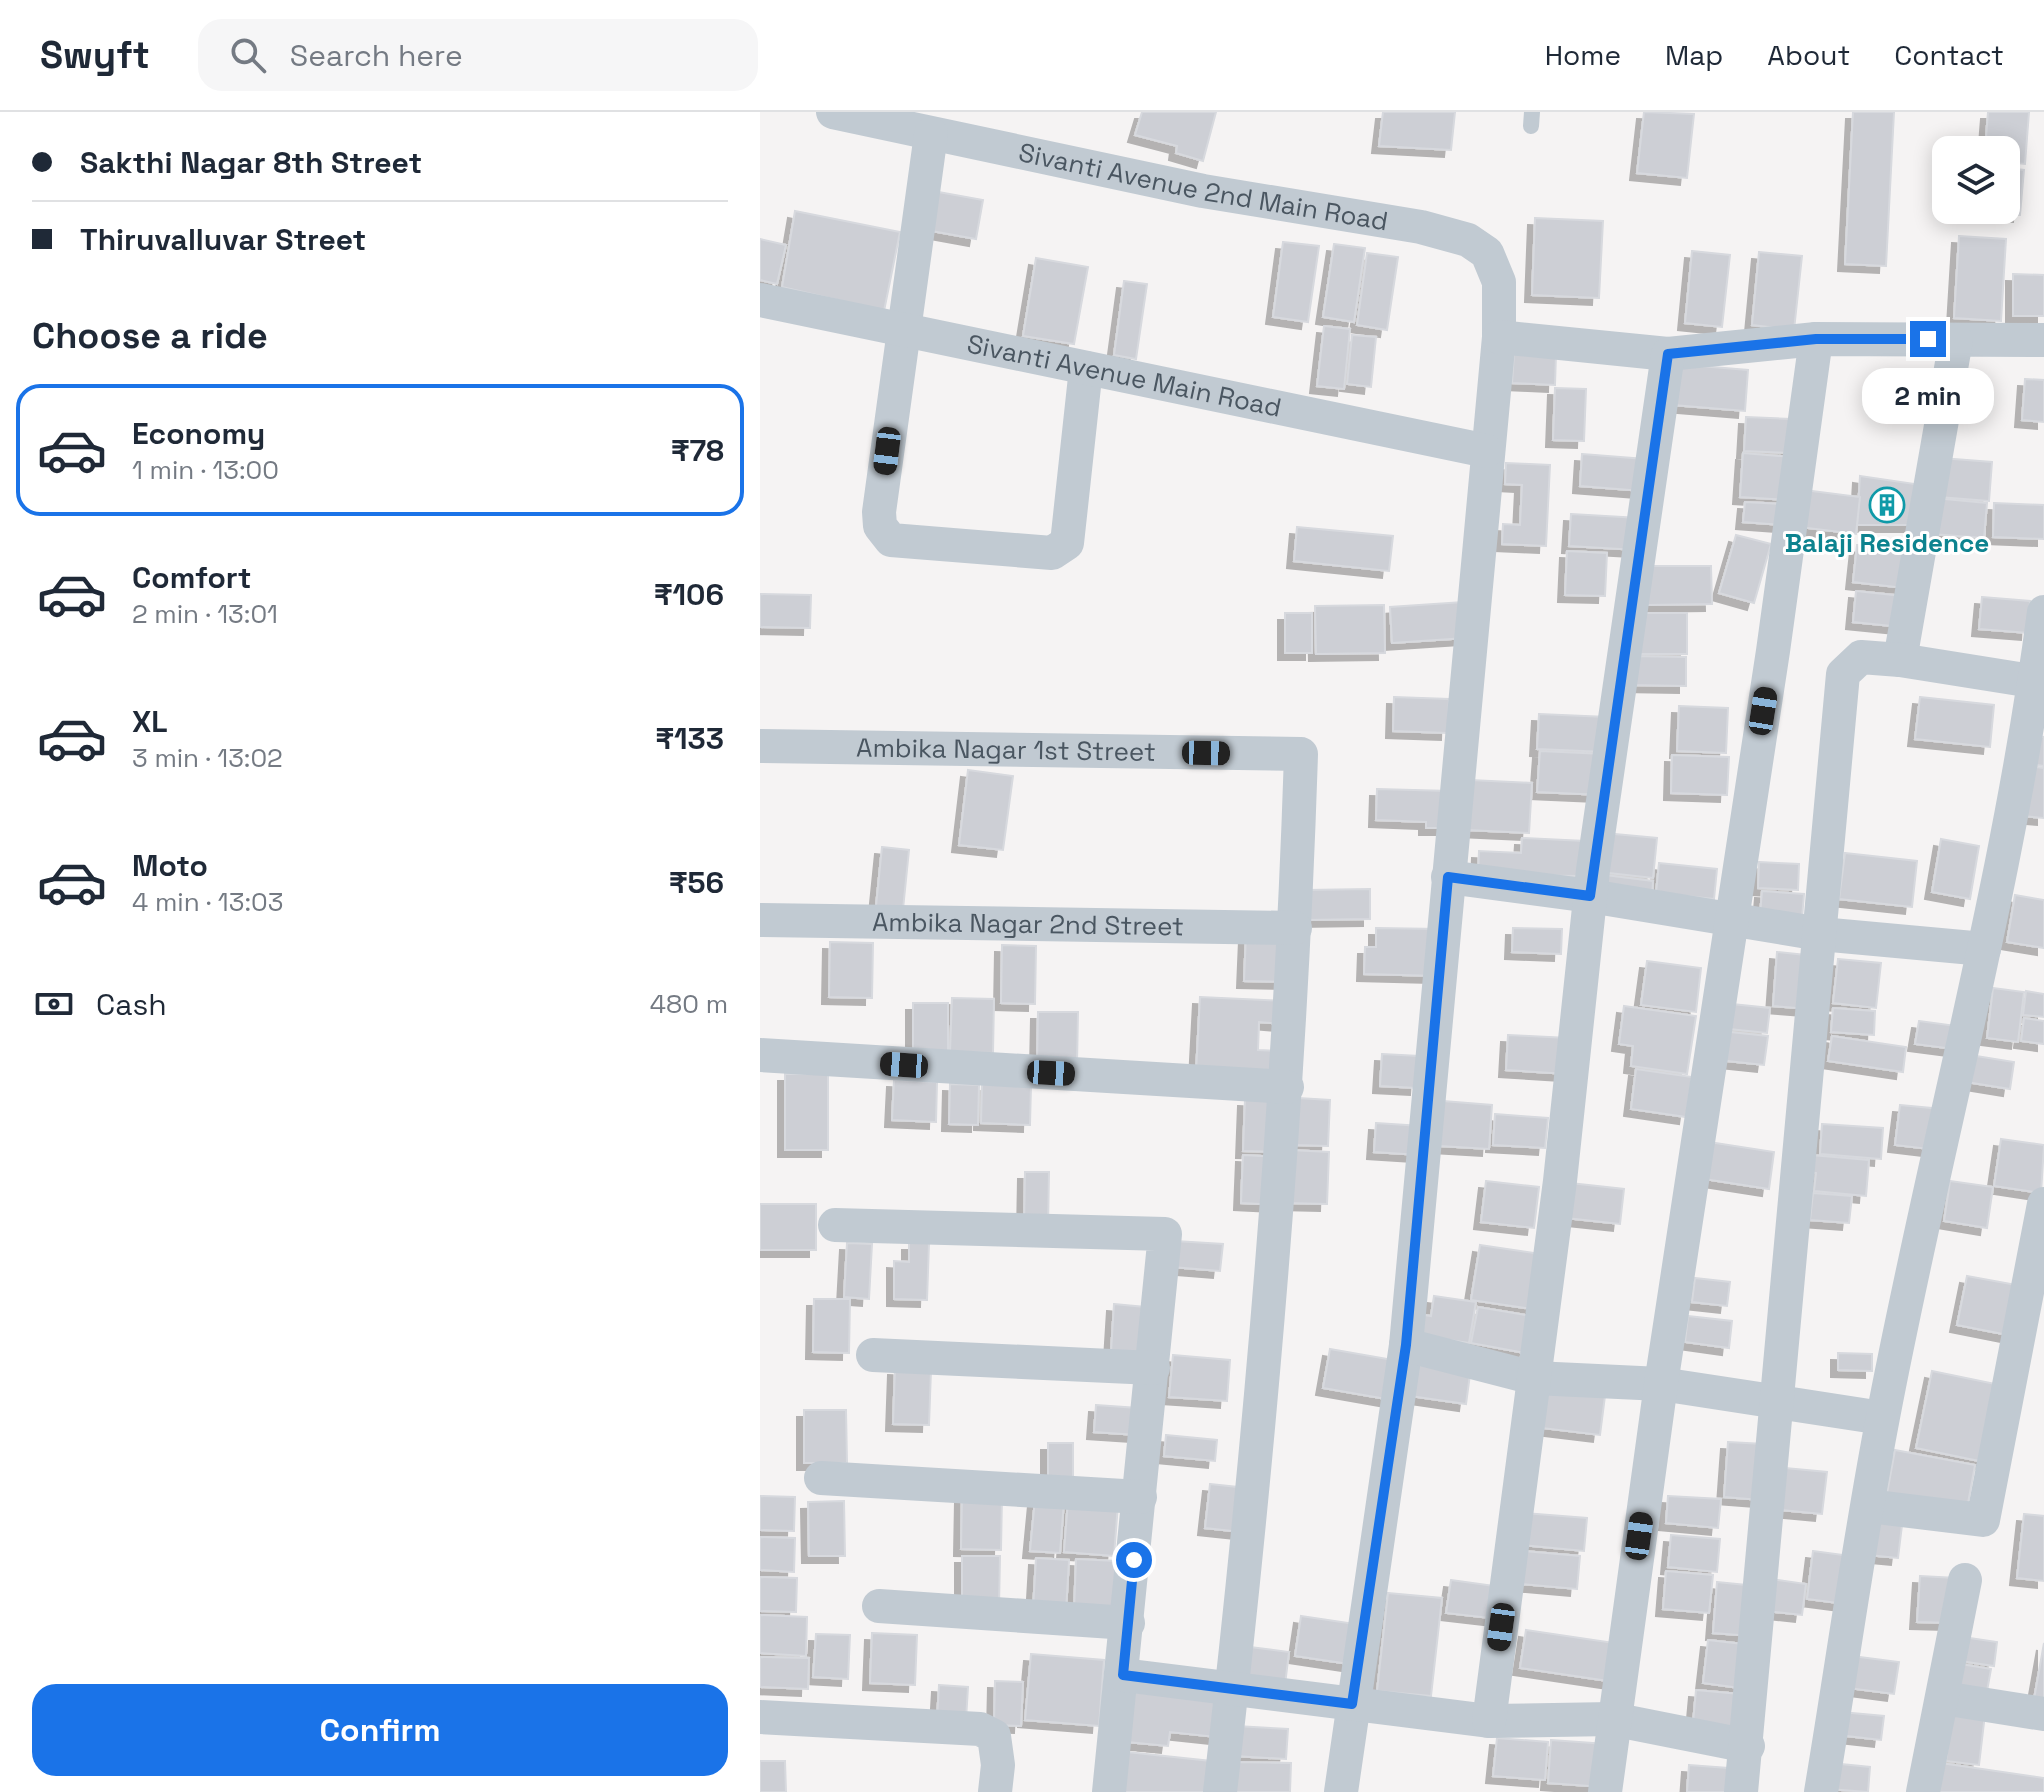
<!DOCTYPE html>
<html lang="en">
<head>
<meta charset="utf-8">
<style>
  :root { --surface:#fff; --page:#f6f6f7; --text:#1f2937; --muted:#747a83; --line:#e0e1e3; --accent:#1a73e8 }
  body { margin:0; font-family:"Space Grotesk",sans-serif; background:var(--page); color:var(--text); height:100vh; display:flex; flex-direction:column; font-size:30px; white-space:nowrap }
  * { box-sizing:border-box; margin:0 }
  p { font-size:26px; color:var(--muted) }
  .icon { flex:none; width:44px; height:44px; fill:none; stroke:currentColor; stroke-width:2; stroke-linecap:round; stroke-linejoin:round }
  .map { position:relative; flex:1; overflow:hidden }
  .sheet { display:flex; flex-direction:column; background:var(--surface); width:760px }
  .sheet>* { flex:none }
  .banner { display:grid; align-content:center; height:176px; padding:0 32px; background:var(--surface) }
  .fabs { position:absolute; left:1172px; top:24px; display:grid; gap:16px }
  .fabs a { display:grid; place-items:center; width:88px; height:88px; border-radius:16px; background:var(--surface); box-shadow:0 4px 20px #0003; font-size:40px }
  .end { position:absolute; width:36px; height:36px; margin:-18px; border:10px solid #1a73e8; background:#fff; box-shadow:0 0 0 4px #fff }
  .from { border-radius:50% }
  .bubble { position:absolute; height:56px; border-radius:24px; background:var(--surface); box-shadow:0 4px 20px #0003; font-size:26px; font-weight:800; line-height:56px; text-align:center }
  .car { position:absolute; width:24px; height:48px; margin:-24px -12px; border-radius:10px; box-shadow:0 0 6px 2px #0007; background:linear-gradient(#222 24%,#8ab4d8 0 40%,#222 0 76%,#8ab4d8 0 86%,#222 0) }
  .banner b { display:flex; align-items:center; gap:28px; height:76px; font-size:30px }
  .banner b+b { border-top:2px solid var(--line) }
  .banner i { width:20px; height:20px; background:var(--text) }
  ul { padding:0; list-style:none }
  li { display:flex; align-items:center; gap:24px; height:132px; margin:0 16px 12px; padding:0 16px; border:4px solid transparent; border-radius:24px }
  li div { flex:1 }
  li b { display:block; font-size:30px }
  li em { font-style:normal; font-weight:800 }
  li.current { border-color:var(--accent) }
  li>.icon { width:72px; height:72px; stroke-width:1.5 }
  h2 { padding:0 32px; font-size:36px; line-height:96px }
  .pay { display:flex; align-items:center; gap:20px; height:88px; padding:0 32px; font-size:30px }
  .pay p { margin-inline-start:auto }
  .primary-button { display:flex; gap:16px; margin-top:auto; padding:16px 32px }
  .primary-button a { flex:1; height:92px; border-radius:24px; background:var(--accent); color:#fff; font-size:32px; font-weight:800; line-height:92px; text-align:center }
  header { display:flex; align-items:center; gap:48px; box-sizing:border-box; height:112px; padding:0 40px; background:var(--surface); border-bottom:2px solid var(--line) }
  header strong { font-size:38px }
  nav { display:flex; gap:44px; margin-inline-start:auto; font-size:28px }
  .search { width:560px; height:72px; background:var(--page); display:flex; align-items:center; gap:20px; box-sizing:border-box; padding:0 28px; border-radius:24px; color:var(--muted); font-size:30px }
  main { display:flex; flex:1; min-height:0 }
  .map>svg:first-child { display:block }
  .building { fill:#cdcfd5; stroke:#d7d9de; stroke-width:2; filter:url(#shadow) }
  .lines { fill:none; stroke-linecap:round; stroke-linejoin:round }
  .service { stroke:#c1cad2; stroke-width:16 }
  .minor { stroke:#c1cad2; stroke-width:34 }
  .route { stroke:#1a73e8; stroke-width:10 }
  .labels { text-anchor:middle; stroke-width:6; stroke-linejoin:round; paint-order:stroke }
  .street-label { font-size:26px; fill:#4a5661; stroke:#fff }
  .culture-label { font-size:26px; font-weight:bold; fill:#0d838f; stroke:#fff }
</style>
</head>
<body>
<header>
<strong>Swyft</strong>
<div class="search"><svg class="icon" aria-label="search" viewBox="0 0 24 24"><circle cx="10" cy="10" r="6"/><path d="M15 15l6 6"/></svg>Search here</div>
<nav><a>Home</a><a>Map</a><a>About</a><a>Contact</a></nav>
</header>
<main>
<section class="sheet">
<div class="banner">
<b><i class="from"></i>Sakthi Nagar 8th Street</b>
<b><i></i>Thiruvalluvar Street</b>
</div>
<h2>Choose a ride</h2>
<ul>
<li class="current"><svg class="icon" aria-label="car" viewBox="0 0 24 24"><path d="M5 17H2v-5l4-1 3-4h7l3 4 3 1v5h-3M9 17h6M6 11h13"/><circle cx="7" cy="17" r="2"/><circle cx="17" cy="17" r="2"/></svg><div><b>Economy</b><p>1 min · 13:00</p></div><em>₹78</em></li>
<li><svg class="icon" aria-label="car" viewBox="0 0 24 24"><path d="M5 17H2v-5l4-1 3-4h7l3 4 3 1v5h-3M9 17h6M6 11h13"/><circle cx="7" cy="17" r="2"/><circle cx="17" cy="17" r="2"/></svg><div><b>Comfort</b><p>2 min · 13:01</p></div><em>₹106</em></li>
<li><svg class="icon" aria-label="car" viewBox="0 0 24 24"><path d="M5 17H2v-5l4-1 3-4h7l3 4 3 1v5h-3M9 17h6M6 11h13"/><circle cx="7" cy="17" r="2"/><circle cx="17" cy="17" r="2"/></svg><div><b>XL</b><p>3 min · 13:02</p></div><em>₹133</em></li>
<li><svg class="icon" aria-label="car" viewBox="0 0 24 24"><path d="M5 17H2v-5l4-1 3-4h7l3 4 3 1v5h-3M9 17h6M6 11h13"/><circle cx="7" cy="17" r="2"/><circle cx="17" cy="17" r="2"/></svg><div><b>Moto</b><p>4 min · 13:03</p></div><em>₹56</em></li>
</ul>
<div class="pay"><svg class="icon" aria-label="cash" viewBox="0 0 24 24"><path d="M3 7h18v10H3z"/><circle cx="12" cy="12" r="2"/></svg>Cash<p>480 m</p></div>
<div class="primary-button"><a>Confirm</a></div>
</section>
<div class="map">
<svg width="1284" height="1680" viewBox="0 0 1284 1680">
  <defs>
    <filter id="shadow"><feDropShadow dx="-7" dy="7" stdDeviation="0" flood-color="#0004"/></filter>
  </defs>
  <rect width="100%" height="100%" fill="#f5f3f3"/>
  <g class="building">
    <polygon points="382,0 456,0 443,49 416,41 417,34 375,23"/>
    <polygon points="623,0 695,0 691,38 619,34"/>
    <polygon points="884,0 934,2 927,66 877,61"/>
    <polygon points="1093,0 1134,0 1126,154 1085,152"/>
    <polygon points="1228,0 1269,0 1265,52 1246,50 1246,38 1225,38"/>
    <polygon points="1246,56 1264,58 1260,103 1216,100 1246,98"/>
    <polygon points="173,79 223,88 216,127 166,118"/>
    <polygon points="35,99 140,120 124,199 22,175"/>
    <polygon points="775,106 843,109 839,186 772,183"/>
    <polygon points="1199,124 1246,127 1241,209 1194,206"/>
    <polygon points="0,127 26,133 17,172 0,168"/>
    <polygon points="523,130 559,134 548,210 513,205"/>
    <polygon points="574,132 605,136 594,210 563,205"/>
    <polygon points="932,139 970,143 962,215 925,211"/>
    <polygon points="999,140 1042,144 1034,218 992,213"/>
    <polygon points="607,141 638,145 627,218 597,213"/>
    <polygon points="276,146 328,155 314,232 263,224"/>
    <polygon points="1253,162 1284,163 1284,204 1253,204"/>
    <polygon points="364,169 387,172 376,247 354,243"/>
    <polygon points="564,214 590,217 584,277 557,274"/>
    <polygon points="592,223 616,225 611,275 587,272"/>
    <polygon points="754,241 796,242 795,273 752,271"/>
    <polygon points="916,252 988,258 985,299 913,293"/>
    <polygon points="1265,267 1284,268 1284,310 1262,308"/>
    <polygon points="795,276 826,277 824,329 793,328"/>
    <polygon points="986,305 1032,307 1030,341 984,339"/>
    <polygon points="983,341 1032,345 1028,388 980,385"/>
    <polygon points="822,342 885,347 882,379 820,374"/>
    <polygon points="1181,346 1232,350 1229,389 1178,385"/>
    <polygon points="746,351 790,353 786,434 742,432 743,412 760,413 762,373 745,372"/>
    <polygon points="1100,364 1155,372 1155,413 1097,413"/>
    <polygon points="1044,378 1100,385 1096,422 1039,415"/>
    <polygon points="1174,386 1227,391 1224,426 1171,422"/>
    <polygon points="985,390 1023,392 1022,413 983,410"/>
    <polygon points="1234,391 1284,393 1284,427 1233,425"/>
    <polygon points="811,402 879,406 877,438 809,434"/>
    <polygon points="537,415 633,424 629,459 534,449"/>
    <polygon points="976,423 1011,432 994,491 959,481"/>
    <polygon points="1097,433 1148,439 1144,476 1093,470"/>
    <polygon points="807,439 847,441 845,484 805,483"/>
    <polygon points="892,454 951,454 952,492 887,493"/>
    <polygon points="1096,479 1143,484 1141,515 1093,510"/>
    <polygon points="0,482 51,483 50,516 0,515"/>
    <polygon points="1222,485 1270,489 1268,521 1219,517"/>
    <polygon points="703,490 706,526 632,531 630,495"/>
    <polygon points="624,493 625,541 556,542 555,494"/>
    <rect x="525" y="501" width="27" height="40"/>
    <polygon points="878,501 927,501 927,542 877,542"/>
    <polygon points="871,544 926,545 926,574 870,573"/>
    <polygon points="634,585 689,587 688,621 633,619"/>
    <polygon points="1160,585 1234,593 1230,635 1155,627"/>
    <polygon points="919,594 968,596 966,641 917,639"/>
    <polygon points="779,602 847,605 846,640 777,637"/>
    <polygon points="1272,624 1284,625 1284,654 1268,652"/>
    <polygon points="780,639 844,642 842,683 777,680"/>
    <polygon points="912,643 969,645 967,683 911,681"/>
    <polygon points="1268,654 1284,656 1284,706 1262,704"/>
    <polygon points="208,658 253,664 243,738 199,733"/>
    <polygon points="710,668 772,671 769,721 707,718"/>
    <polygon points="617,677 690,679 688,716 666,716 666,710 616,708"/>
    <polygon points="844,721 897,726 893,766 840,760"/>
    <polygon points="762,726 825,729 823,764 718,763 719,739 761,741"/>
    <polygon points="1181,727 1219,734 1210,787 1172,780"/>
    <polygon points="122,735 149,738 142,807 115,804"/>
    <polygon points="1085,741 1157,749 1152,795 1079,787"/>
    <polygon points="999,750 1039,752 1038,778 998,776"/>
    <polygon points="899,751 957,757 954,787 896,781"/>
    <polygon points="845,763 893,769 892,787 843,780"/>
    <polygon points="610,777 610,807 546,808 546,778"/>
    <polygon points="1002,779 1044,782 1042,806 1000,803"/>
    <polygon points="1255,783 1284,788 1284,836 1247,830"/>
    <polygon points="616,816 679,817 678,864 604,862 605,835 616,835"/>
    <polygon points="753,816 802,817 801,842 752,840"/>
    <polygon points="486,822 530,824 529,870 484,869"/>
    <polygon points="70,830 113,831 112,886 69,885"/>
    <polygon points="242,833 276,834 275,892 241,891"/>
    <polygon points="1017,840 1055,844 1049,897 1013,894"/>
    <polygon points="1078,847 1121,851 1116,896 1073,891"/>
    <polygon points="887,849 941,856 936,900 881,893"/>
    <polygon points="1233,876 1264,880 1258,930 1227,926"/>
    <polygon points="1266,879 1284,882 1284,905 1263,903"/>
    <polygon points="440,885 524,889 523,912 499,910 498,938 521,939 520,964 436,960"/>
    <polygon points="192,886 234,887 233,941 190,940"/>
    <rect x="153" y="891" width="35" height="51"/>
    <polygon points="972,892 1010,896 1007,921 969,917"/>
    <polygon points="864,894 936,904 927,962 871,954 873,934 859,932"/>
    <polygon points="1073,896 1115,899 1114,923 1071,920"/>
    <polygon points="278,900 318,900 317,952 277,951"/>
    <polygon points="1264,906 1284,909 1284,932 1261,929"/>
    <polygon points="1159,909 1204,915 1201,938 1155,932"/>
    <polygon points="961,919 1008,924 1004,953 958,948"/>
    <polygon points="748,923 808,926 807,962 746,958"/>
    <polygon points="1072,924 1146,935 1143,960 1068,949"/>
    <polygon points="622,942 659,944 657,976 620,974"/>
    <polygon points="1210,943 1254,950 1250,977 1206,970"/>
    <polygon points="876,957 932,965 926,1005 871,997"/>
    <rect x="25" y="962" width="43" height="76"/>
    <polygon points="134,968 177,970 176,1010 132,1008"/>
    <polygon points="190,972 219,973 218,1013 189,1012"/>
    <polygon points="222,972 271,973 270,1013 221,1011"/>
    <polygon points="538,986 570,988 568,1034 535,1033"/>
    <polygon points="485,987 523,989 521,1040 483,1039"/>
    <polygon points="683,989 732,993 729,1037 680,1034"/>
    <polygon points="1140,993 1182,997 1177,1038 1135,1033"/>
    <polygon points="735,1002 788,1006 785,1036 733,1033"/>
    <polygon points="616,1011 661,1014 659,1043 614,1040"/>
    <polygon points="1062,1012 1123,1016 1121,1047 1060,1042"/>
    <polygon points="1241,1027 1284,1033 1281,1081 1234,1074"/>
    <polygon points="949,1030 1014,1040 1009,1077 944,1067"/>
    <polygon points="530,1038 569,1040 567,1092 527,1091"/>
    <polygon points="483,1043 521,1045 519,1093 481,1091"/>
    <polygon points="1051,1043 1109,1048 1106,1084 1054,1079 1056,1061 1049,1060"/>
    <polygon points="265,1060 289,1060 288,1115 264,1115"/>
    <polygon points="726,1069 779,1075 774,1116 721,1110"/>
    <polygon points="1190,1069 1233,1075 1227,1116 1184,1109"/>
    <polygon points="810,1071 864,1077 860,1112 806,1106"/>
    <polygon points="1053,1081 1092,1084 1089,1111 1050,1108"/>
    <rect x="0" y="1092" width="56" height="46"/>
    <polygon points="415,1129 463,1132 460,1159 412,1155"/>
    <polygon points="87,1131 112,1132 109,1187 84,1185"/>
    <polygon points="149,1131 169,1131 167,1188 134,1187 134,1149 149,1150"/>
    <polygon points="720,1133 781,1142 772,1197 711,1188"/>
    <polygon points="1207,1164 1262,1174 1253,1224 1197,1213"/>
    <polygon points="935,1166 970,1170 967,1194 932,1190"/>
    <polygon points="674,1184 716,1190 709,1231 655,1223 658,1202 671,1204"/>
    <polygon points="54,1187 90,1187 89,1241 53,1240"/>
    <polygon points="354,1192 385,1195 382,1243 351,1240"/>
    <polygon points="718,1195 772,1204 765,1241 711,1231"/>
    <polygon points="928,1204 972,1209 969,1236 925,1230"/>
    <polygon points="570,1237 639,1249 632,1288 563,1276"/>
    <polygon points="1078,1241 1112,1242 1112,1259 1078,1258"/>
    <polygon points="413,1243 470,1248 467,1289 409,1285"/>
    <polygon points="655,1248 711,1255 706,1292 650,1284"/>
    <polygon points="135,1256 171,1258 169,1313 133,1312"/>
    <polygon points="1172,1259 1240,1273 1224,1350 1156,1336"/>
    <polygon points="787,1269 846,1276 840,1323 782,1316"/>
    <polygon points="336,1293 378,1296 377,1323 334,1320"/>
    <polygon points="44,1298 86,1298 87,1351 44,1351"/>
    <polygon points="406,1323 457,1328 455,1349 404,1344"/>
    <polygon points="968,1330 1004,1332 1001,1388 964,1385"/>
    <rect x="288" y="1331" width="25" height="40"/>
    <polygon points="1135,1338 1215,1353 1206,1402 1126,1387"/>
    <polygon points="1025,1356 1067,1360 1062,1402 1021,1398"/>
    <polygon points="450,1372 487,1376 481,1420 445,1416"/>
    <polygon points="202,1383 242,1384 241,1438 201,1437"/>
    <polygon points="0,1384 35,1385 34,1419 0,1418"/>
    <polygon points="908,1384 961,1387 958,1416 906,1411"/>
    <polygon points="275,1387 304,1389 300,1441 270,1439"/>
    <polygon points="308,1388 358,1392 354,1444 304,1440"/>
    <polygon points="84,1389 85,1444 49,1444 48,1390"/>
    <polygon points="764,1401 827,1406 824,1439 762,1433"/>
    <polygon points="1113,1401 1143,1405 1138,1446 1108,1443"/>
    <polygon points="1264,1402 1284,1404 1284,1469 1257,1466"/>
    <polygon points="911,1423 960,1427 957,1460 908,1455"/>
    <polygon points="0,1425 35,1426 34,1460 0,1458"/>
    <polygon points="764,1439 820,1444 817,1477 761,1472"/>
    <polygon points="1053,1439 1091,1444 1085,1492 1047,1487"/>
    <polygon points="202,1444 240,1444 239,1494 202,1494"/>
    <polygon points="276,1446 309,1448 306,1499 273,1497"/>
    <polygon points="316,1447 357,1449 355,1500 314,1499"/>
    <polygon points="906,1459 953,1463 949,1501 903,1497"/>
    <polygon points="1160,1464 1196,1466 1193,1511 1157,1510"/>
    <polygon points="0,1465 37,1466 36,1500 0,1499"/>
    <polygon points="1011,1467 1046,1472 1042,1503 1007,1499"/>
    <polygon points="691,1468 742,1475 738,1507 686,1501"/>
    <polygon points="957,1470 996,1474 991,1524 953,1521"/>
    <polygon points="628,1481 682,1486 671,1584 617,1579"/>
    <polygon points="0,1503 47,1505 46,1544 0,1541"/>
    <polygon points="541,1504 602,1513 596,1553 535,1544"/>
    <polygon points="766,1518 861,1532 855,1570 760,1556"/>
    <polygon points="112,1521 157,1523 155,1573 110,1571"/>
    <polygon points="56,1522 90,1523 88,1567 53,1565"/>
    <polygon points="1203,1525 1237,1530 1234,1554 1200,1549"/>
    <polygon points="948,1528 992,1533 987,1577 943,1571"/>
    <polygon points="1284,1531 1284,1588 1274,1587"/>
    <polygon points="482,1534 529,1540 524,1581 477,1576"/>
    <polygon points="271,1542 344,1548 339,1614 265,1608"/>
    <polygon points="1092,1544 1139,1550 1134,1582 1088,1576"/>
    <polygon points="0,1545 49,1546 48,1577 0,1575"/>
    <polygon points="1201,1552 1231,1557 1227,1579 1197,1574"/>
    <polygon points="235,1569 263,1570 261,1614 234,1613"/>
    <polygon points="179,1573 208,1575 206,1608 177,1607"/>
    <polygon points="936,1578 980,1582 976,1626 932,1622"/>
    <polygon points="372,1580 460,1589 456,1625 410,1620 408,1634 367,1630"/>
    <polygon points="1192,1599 1225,1602 1219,1653 1186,1649"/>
    <polygon points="1081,1600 1124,1604 1121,1628 1078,1623"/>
    <polygon points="476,1614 528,1617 526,1647 474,1644"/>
    <polygon points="737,1626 788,1630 785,1668 733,1664"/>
    <polygon points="791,1628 846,1632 843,1675 788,1671"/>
    <polygon points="367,1640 451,1649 448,1680 363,1680"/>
    <polygon points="0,1649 25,1649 26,1680 0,1680"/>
    <polygon points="475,1650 531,1651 530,1680 474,1680"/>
    <polygon points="1071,1651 1110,1655 1108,1680 1068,1677"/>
    <polygon points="1181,1651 1284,1666 1284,1680 1177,1680"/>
    <polygon points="929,1653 968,1656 966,1680 927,1680"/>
  </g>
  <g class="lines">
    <polyline class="service" points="771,14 772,0"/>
    <g class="minor">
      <path id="s1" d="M73,0L443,79L661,115L708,128L727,141L739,170V225L646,1233L581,1680"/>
      <polyline points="171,22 119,400 120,414 131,428 292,441 307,431 326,256"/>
      <path id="s2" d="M0,188L727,339"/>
      <polyline points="739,225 908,242 1056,227 1284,228"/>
      <polyline points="1140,548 1196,228"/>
      <path id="s3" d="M0,634L541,642C530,990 500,1335 460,1680"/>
      <polyline points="688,765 830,784 1060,822 1224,837"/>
      <path id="s4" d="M0,808L535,816"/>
      <polyline points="0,943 527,975"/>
      <polyline points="75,1113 405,1122 349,1680"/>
      <polyline points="646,1233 774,1266 901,1272 1122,1306"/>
      <polyline points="113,1243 393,1256"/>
      <polyline points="61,1366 380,1385"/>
      <polyline points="1109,1394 1223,1408 1284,1092"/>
      <polyline points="119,1494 368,1511"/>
      <polyline points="363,1563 729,1609 852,1607 988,1634"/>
      <polyline points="1183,1586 1284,1602"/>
      <polyline points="0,1605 220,1617 234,1624 238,1653 235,1680"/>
      <polyline points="729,1609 800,1069 833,758 908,242"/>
      <polyline points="845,1680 901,1272 1013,539 1056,227"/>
      <polyline points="981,1680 1083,562 1101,545 1140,548 1284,571"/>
      <path d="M1061,1680C1082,1555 1099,1429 1123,1305C1174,1036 1249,772 1284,500"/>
      <polyline points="1163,1680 1205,1468"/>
    </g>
  </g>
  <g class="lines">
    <polyline class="route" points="374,1448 363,1563 592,1592 646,1233 688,765 830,784 908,242 1056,227 1168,227"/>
  </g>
  <defs>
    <g id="building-ring" transform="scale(1.8)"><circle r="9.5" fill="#fff" stroke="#0f9aa8" stroke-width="1.5"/><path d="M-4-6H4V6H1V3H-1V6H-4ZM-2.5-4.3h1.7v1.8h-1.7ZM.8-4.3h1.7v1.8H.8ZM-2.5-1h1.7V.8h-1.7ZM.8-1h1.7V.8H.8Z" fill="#0f9aa8"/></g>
  </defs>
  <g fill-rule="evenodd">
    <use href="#building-ring" x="1127" y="393"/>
  </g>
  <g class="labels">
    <g class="street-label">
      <text dy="9" stroke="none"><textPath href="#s1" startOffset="378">Sivanti Avenue 2nd Main Road</textPath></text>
      <text dy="9" stroke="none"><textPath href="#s2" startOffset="372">Sivanti Avenue Main Road</textPath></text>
      <text dy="9" stroke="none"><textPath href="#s3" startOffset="246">Ambika Nagar 1st Street</textPath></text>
      <text dy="9" stroke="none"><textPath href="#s4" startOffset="268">Ambika Nagar 2nd Street</textPath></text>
    </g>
    <g class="culture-label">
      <text x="1127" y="440">Balaji Residence</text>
    </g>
  </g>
</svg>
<div class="fabs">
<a><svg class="icon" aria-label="layers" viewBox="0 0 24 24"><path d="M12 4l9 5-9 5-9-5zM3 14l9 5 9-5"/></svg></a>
</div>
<i class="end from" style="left:374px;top:1448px"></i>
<i class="end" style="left:1168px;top:227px"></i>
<div class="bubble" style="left:1102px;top:256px;width:132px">2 min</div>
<i class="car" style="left:127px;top:339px;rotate:187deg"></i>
<i class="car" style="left:1003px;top:599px;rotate:9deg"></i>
<i class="car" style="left:446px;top:641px;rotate:91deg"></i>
<i class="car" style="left:144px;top:953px;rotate:274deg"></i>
<i class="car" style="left:291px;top:961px;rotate:93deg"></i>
<i class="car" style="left:879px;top:1424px;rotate:8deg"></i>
<i class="car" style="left:741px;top:1515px;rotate:188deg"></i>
</div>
</main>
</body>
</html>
